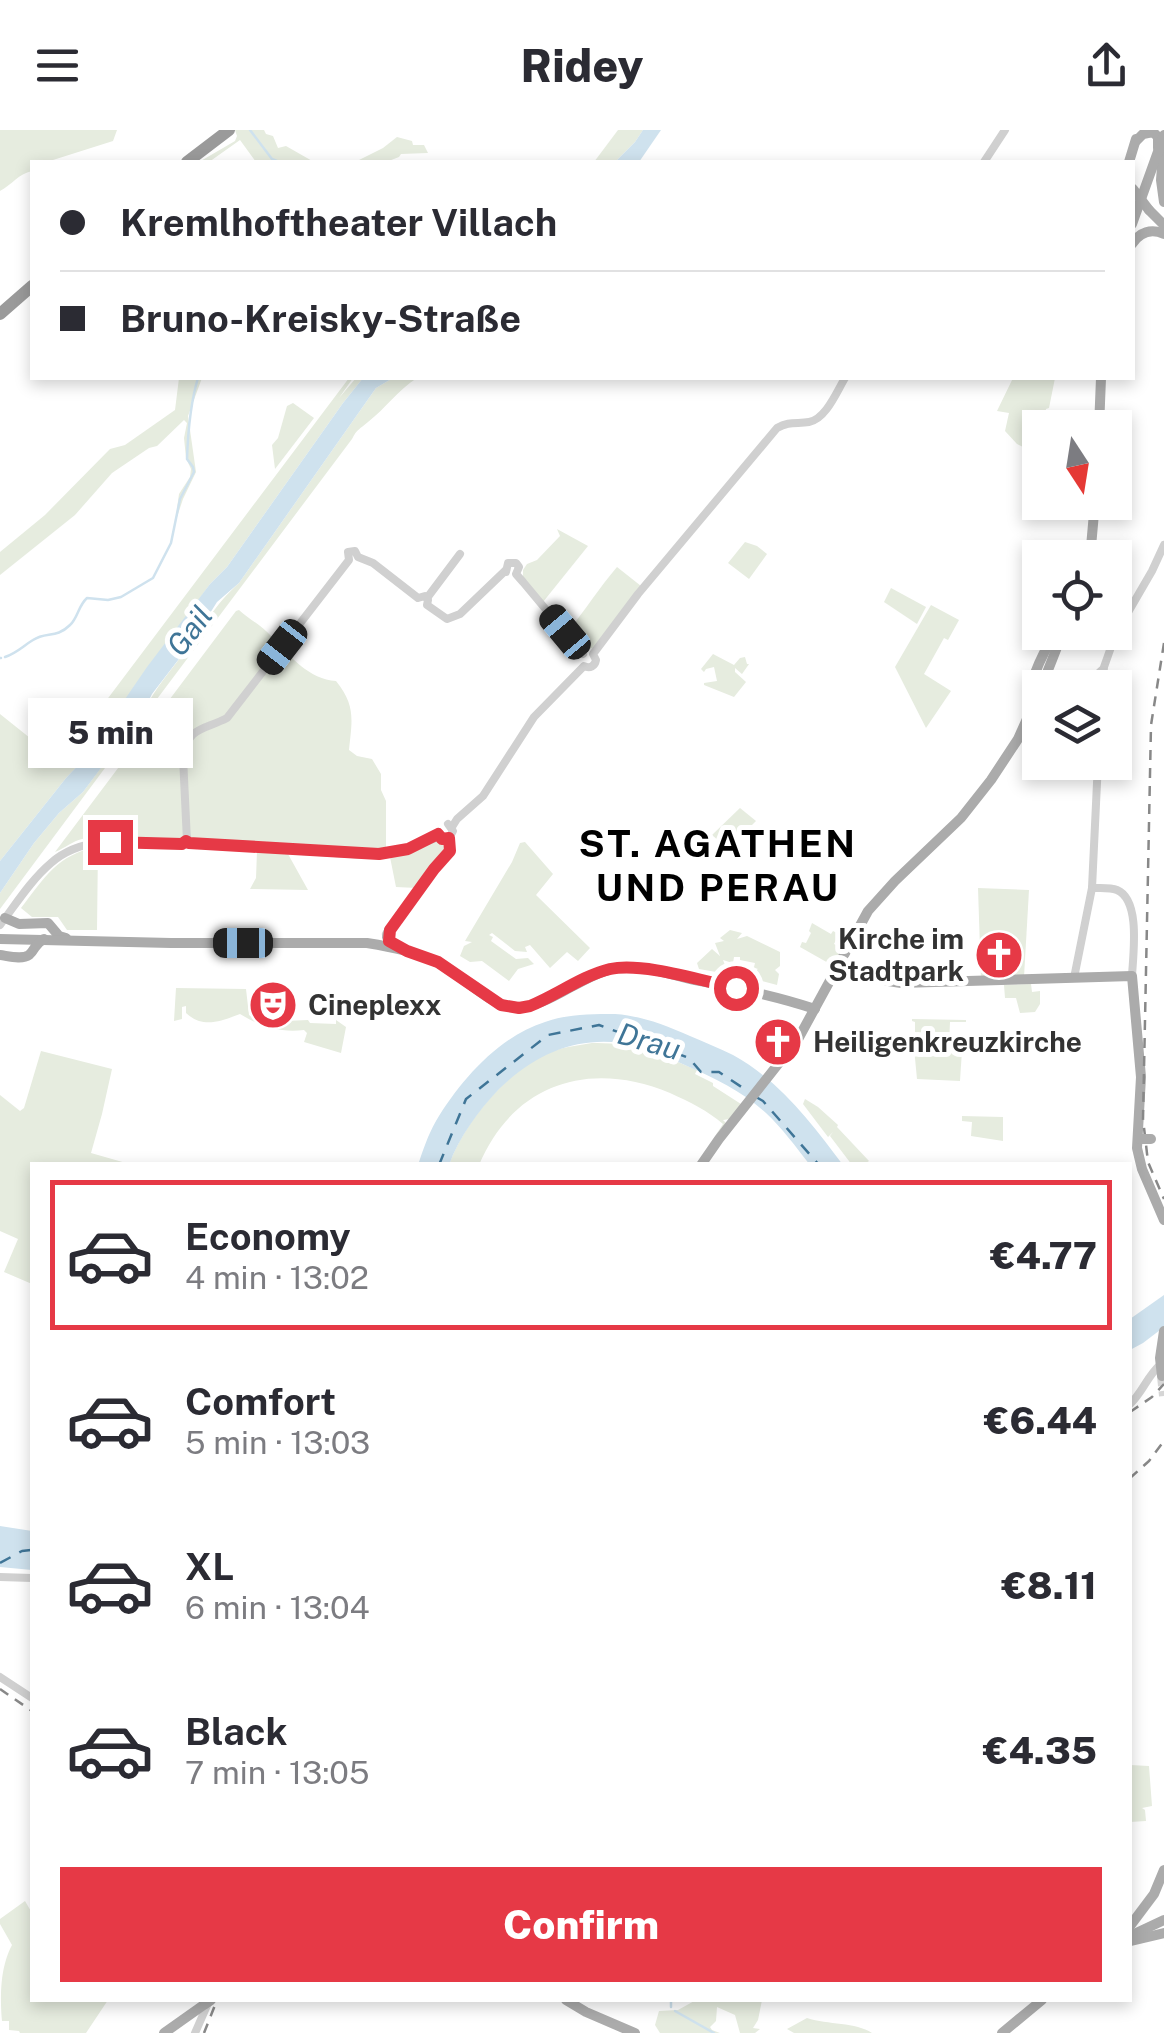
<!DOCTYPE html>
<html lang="en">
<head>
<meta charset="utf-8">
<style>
  :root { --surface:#fff; --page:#f2f2f3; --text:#2b2b33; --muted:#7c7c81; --line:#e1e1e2; --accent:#e63946 }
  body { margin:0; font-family:"Public Sans",sans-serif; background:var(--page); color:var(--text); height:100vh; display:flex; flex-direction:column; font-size:38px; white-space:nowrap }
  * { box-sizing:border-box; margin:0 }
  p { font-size:32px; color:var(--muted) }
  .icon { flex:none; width:55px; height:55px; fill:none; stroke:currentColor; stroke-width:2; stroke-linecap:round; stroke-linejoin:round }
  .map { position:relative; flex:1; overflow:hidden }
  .side { position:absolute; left:30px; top:1032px; width:1102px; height:840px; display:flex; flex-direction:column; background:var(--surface); border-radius:0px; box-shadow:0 5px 15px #0003 }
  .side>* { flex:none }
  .hud { position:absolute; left:30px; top:30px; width:1105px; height:220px; border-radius:0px; box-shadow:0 5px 15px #0003; display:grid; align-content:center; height:220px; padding:0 30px; background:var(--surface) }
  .needle { width:65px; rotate:168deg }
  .fabs { position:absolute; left:1022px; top:280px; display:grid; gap:20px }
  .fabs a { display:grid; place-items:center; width:110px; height:110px; border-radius:0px; background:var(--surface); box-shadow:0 5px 15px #0003; font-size:50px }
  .end { position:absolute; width:45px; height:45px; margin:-22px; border:12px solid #e63946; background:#fff; box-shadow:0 0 0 5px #fff }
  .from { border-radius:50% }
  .bubble { position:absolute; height:70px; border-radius:0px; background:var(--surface); box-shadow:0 5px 15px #0003; font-size:32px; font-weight:800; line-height:70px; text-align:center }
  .car { position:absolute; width:30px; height:60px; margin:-30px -15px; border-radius:12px; box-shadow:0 0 8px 2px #0007; background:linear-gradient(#222 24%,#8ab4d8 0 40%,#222 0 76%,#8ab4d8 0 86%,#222 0) }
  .hud b { display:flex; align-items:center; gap:35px; height:95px; font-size:38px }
  .hud b+b { border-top:2px solid var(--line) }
  .hud i { width:25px; height:25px; background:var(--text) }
  ul { padding:18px 0 0; list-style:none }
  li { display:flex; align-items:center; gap:30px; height:150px; margin:0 20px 15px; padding:0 10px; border:5px solid transparent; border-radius:0px }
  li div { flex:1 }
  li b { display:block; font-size:38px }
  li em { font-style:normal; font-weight:800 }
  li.on { border-color:var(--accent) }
  li>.icon { width:90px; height:90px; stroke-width:1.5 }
  .primary-button { display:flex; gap:20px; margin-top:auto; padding:20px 30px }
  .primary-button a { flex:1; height:115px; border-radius:0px; background:var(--accent); color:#fff; font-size:40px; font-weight:800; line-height:115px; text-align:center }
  header { display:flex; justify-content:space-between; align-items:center; height:130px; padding:0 30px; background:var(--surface); font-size:45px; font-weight:800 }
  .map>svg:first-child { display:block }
  .green { fill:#e6ecdf }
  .water { fill:#cfe2ee }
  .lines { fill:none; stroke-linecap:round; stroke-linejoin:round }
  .stream { stroke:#cfe2ee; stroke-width:2.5 }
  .ferry { stroke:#3f7597; stroke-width:2.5; stroke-dasharray:12 10; stroke-linecap:butt }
  .major-tunnel { stroke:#d6d6d6; stroke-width:10; stroke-dasharray:10 5; stroke-linecap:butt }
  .minor { stroke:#d0d0d0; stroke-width:8 }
  .major { stroke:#ababab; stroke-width:10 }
  .highway { stroke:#9a9a9a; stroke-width:12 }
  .rail { stroke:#888; stroke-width:2.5; stroke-dasharray:10 8; stroke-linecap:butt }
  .major-bridge { stroke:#ababab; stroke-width:10 }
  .route { stroke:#e63946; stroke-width:12 }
  .labels { text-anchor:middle; stroke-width:10; stroke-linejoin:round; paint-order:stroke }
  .poi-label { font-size:28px; font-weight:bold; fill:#333; stroke:#fff; text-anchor:start }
  .water-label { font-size:30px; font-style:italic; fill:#3f7597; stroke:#fff }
  .district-label { font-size:38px; font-weight:bold; letter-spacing:2.5px; fill:#000; stroke:#fff }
</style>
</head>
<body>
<header><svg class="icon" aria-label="menu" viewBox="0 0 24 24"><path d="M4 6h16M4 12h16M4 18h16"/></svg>Ridey<svg class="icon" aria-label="share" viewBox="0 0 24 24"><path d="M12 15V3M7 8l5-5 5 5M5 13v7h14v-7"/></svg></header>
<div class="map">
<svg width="1164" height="1903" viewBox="0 0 1164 1903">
  <rect width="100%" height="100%" fill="#fff"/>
  <g class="green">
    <path d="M0,0H117L113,11L53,30V32H32V41C18,44 13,54 0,61Z"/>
    <polygon points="235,0 264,0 266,4 273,6 278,18 286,16 314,32 256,32 240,10 209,32 199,32 235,11 237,6"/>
    <polygon points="618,0 643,0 635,12 615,32 594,32"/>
    <polygon points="397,7 412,11 413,15 424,15 428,23 401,24 399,27 386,32 355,32 383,18"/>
    <polygon points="179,248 202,248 188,286 196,342 183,369 175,393 179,364 190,347 191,339 186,328 184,308 187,293 184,290 157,316 149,318 112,343 75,385 0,445 0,422 45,385 110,319 125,315 175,280"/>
    <polygon points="349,248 353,248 339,268 356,248 363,248 343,273 227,437 210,454 84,629 66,648 0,731 0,584 60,632"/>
    <path d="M393,248H417C398,260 386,278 368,292C360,299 357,299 352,309L154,573L143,582C155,558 173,538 189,516C207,491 215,475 239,453L376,258Z"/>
    <polygon points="1013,248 1055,248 1049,278 1046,279 1043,297 1040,298 1040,306 1029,305 1027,319 1017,314 1005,301 1009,283 997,281"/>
    <polygon points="293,273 314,288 275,339 272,315 278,308 287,276"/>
    <polygon points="557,399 588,416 543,472 523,448 523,440 527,434 537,430 560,406"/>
    <polygon points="745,412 757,416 767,424 749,449 728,433"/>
    <path d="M617,437L641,456L594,518L586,519L569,500C586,479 599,458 617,437Z"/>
    <polygon points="891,458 926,477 917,494 884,472"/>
    <polygon points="931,475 959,490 948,510 944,508 924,544 951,561 926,598 895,537"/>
    <path d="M239,480C249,489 262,496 271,506C288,525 310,550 336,551C356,576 352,590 349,620L357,626L372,629L381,644V660L386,671V722C310,723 235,710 160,708C135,707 107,703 82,709C73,711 65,718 55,722L236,481Z"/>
    <polygon points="713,524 734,535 740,528 745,527 747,534 749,534 742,544 735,538 735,542 746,552 734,567 704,555 704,553 717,551 714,537 706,539 704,542 701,539"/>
    <polygon points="131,597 131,603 0,779 0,763 34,713 59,683 83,662"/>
    <polygon points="740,678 756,691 728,719 712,705"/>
    <polygon points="438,710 443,713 444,719 417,758 396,757 390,727 412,722"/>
    <polygon points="525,712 553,744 536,765 590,818 578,831 567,822 550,838 530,815 525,817 527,822 515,821 492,803 489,805 493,807 491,811 516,829 528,828 534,834 518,839 509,851 482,831 470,832 460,826 464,816 472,812 465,811 512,732 520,713"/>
    <path d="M98,716L97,800H67L58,787H32L21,778C46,746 56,726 98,716Z"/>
    <polygon points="257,721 288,724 308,760 250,759 256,748"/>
    <polygon points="978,758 1029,760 1024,847 981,849"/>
    <polygon points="812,793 831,804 833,801 839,804 834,814 842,818 834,833 830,834 800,817 802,812 806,813 811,803 809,801"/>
    <polygon points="730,800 742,803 737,809 747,806 780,822 780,836 775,840 779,844 777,855 754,849 755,841 758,839 752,837 751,846 750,843 746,842 743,854 745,839 749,836 754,837 755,833 740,830 740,827 734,827 733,833 745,837 723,830 725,835 722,843 699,839 697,833 712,819 720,826 715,813 724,811 720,808"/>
    <polygon points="1031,854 1032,862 1040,861 1040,874 1035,882 1020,883 1016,868 1005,868 1004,855"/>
    <path d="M176,858L246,859L249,885L252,887L253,884L263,892L308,890L310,893L336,894V890L346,897L341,923L304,912L307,903L304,900C279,903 260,896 240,884C221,891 203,899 186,883V876L182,877V889L174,891Z"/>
    <polygon points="912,889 966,890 966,892 950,892 949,914 915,914 915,892 912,891"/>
    <path d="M592,913C633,912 659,924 697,940L695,944L713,953V956L741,974L729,989L723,990L726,993L715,1006L723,994C708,981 690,972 670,963C591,930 514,952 479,1035H449C464,993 505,943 546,924C560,917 576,916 592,913Z"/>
    <polygon points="914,918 962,920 960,951 917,949"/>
    <polygon points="41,921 112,939 102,984 91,1023 133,1035 32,1035 32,1154 4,1142 18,1109 0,1101 0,965 20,981 24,978"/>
    <polygon points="805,969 818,977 838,995 837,997 869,1031 863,1035 852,1035 830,1006 833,1002 828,1007 803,974"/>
    <polygon points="962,986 1003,987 1003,1011 971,1006 972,992 962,991"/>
    <polygon points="1130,1635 1149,1636 1152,1676 1142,1678 1145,1680 1146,1691 1130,1692"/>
    <path d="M25,1771L32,1783V1870H108L86,1903H20L19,1901L9,1900V1891H2C0,1865 0,1838 12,1815L0,1794V1789Z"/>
    <polygon points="696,1870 762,1870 758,1890 753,1898 760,1899 755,1903 740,1903 735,1885 717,1877 716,1891 710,1897 712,1900 720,1903 660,1903 655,1895 659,1881 678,1880"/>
    <path d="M807,1888C828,1895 856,1892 872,1903H794L787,1899Z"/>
  </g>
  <g class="water">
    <polygon points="643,0 661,0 639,32 615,32 635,12"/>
    <polygon points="363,248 393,248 376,258 239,453 217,472 192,512 152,564 143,582 83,662 59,683 34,713 0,763 0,731 66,648 84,629 147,537 210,454 227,437 343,273"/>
    <path d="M615,884C642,886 665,895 690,906C704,912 719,918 733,925C779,950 812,994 843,1035H810C796,1017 782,998 766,983C743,962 715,948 687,936C671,929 655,921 638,916C584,903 538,921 499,959C479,980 459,1007 449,1035H418C423,1020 428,1005 436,991C460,951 499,906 545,892C567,884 592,884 615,884Z"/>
    <polygon points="1164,1165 1164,1197 1143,1213 1130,1220 1130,1189"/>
    <polygon points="0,1396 32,1401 32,1440 0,1437"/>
  </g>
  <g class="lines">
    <g class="stream">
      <polyline points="250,0 272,29 279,32"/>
      <path d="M5,527C17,523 23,516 33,510C46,501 56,509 70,495C78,488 78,476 87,468L108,470L121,467L153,448L171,413L180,369L194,342L193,337L187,329C188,301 190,274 198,248"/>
      <polyline points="0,528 1,528"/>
      <polyline points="671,1870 671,1877"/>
      <polyline points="675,1881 714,1903"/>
    </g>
    <g class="ferry">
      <polyline points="756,967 763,971 819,1035"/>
      <polyline points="439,1035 466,969 548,905 599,895 689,928 701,942 719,942 749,962"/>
      <polyline points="0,1433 22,1421 32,1420"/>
    </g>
    <polyline class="major-tunnel" points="1162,1246 1164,1266"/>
    <g class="minor">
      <polyline points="984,32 1005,0"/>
      <polyline points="506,442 508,433 516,433 519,437 516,444 523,452 583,524"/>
      <polyline points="427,468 460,424"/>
      <polyline points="1083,558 1102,540"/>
      <polyline points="1102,558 1104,537 1116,503 1152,441 1164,415"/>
      <polyline points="1024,598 1040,592"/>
      <path d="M452,697L457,689L483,666L534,587L584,536C590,539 595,536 596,530L593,524L638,464L777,298C789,291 797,294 809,292C826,289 837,261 845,248"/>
      <polyline points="185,711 190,713 222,716 366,725 397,722 439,707"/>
      <path d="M187,711L183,627C188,596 204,600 227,588L349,430L348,422L355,421L358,427L373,433L418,468L425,466L428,470L427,475L447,489L460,484L506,440"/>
      <path d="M1092,758C1100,758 1110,757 1117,760C1141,770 1133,825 1132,846"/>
      <path d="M0,795C16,774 31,750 51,733C86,702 139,712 183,713L187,707"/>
      <polyline points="386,804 434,739 450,721 449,708 453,701 448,694"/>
      <polyline points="1074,848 1092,758 1098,632"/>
      <path d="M1130,1274C1143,1262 1147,1246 1161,1234"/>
      <polyline points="0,1447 32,1448"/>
      <polyline points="0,1547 32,1568"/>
      <polyline points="195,1903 209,1871"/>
    </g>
    <g class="major">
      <polyline points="1136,11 1143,4 1153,2 1158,7 1158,18"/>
      <polyline points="1163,23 1161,50 1164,72"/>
      <polyline points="1129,32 1136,9"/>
      <polyline points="1149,80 1164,95"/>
      <polyline points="1132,94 1164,5"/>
      <path d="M1132,114C1140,102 1151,98 1164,104"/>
      <polyline points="1099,298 1101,248"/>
      <polyline points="1090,428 1095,372"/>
      <polyline points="1041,558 1063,502"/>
      <path d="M1028,588C1023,562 1042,524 1056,502"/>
      <polyline points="5,788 19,794 48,793 59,806 66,808"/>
      <polyline points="389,800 387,807 389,811 398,816"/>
      <path d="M0,809L171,813H367C392,817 417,822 440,834C463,846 488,874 512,877C545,881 579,846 612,839C640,833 668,844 695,850C736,858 776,866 815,879"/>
      <path d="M0,825C8,826 22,830 29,825C36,819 34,814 44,809"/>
      <polyline points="837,839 863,847 901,853 1132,846 1141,947 1137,1018 1142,1039 1164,1090"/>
      <polyline points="701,1035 719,1009 779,933 791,922 868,781 895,751 961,688 991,650 1018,609 1040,560"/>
      <polyline points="1162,1246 1160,1228 1164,1201"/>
      <polyline points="1130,1796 1154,1764 1164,1740"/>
      <polyline points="1130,1806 1164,1790"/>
      <polyline points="1131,1811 1164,1803"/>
      <polyline points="566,1870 586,1882 635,1903"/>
      <polyline points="164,1903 205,1874"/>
      <polyline points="1002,1903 1042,1870"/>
    </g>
    <g class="highway">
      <polyline points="187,32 229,0"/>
      <polyline points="0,184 32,156"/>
    </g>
    <g class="rail">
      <polyline points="1164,513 1151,595 1143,989 1148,1032 1164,1069"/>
      <polyline points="1130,1282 1152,1267 1164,1254"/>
      <polyline points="1130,1348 1149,1331 1164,1311"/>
      <polyline points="0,1559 32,1581"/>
      <polyline points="204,1903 217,1870"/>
    </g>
    <g class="major-bridge">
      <polyline points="1133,59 1149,80"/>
      <polyline points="1140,1009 1151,1009"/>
      <polyline points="205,1874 211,1870"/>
    </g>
  </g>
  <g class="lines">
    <path class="route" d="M110,712L182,714L186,711L189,713L379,724L408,719L438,704L442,709L449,708L450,721L434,739L390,800L389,811L407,821L438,832L501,875L519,878L530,876C557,865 582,846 610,839C643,832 702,851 736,858"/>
  </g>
  <defs>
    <g id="church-disc" transform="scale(2.5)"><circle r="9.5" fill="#e63946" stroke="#fff"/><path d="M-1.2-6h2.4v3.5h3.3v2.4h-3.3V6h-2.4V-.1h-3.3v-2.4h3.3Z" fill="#fff"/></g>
    <g id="theatre-disc" transform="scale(2.5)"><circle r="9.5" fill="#e63946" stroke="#fff"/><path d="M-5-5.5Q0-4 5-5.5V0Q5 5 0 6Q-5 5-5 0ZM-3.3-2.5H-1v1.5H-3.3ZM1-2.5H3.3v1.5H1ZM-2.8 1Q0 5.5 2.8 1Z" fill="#fff"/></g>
  </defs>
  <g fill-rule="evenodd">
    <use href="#church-disc" x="999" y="825"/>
    <use href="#theatre-disc" x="273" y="875"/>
    <use href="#church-disc" x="778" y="912"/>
  </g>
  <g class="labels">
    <g class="poi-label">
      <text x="964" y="819" text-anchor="end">Kirche im<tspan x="964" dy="32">Stadtpark</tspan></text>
      <text x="308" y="885">Cineplexx</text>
      <text x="813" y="922">Heiligenkreuzkirche</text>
    </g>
    <g class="water-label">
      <text transform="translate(190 501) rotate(-53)" y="10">Gail</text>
      <text transform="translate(649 912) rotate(16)" y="10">Drau</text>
    </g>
    <g class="district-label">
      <text x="718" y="727">ST. AGATHEN<tspan x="718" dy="44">UND PERAU</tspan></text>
    </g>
  </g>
</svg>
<div class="fabs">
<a><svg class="needle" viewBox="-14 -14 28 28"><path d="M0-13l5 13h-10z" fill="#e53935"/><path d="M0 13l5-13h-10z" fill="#7c7c81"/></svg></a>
<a><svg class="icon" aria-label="locate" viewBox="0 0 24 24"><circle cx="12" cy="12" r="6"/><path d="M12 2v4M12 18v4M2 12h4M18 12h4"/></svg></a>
<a><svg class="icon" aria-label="layers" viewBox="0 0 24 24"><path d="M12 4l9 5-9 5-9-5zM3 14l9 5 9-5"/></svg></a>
</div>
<i class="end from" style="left:736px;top:858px"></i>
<i class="end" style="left:110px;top:712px"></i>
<div class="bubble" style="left:28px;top:568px;width:165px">5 min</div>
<i class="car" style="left:565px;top:502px;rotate:320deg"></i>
<i class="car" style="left:282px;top:517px;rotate:218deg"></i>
<i class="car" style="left:243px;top:813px;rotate:270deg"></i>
<div class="hud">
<b><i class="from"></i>Kremlhoftheater Villach</b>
<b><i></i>Bruno-Kreisky-Straße</b>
</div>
<section class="side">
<ul>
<li class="on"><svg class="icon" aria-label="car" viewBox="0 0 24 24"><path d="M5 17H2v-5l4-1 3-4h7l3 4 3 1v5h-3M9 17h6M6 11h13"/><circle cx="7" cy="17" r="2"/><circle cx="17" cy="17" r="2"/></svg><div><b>Economy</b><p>4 min · 13:02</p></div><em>€4.77</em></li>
<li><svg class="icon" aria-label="car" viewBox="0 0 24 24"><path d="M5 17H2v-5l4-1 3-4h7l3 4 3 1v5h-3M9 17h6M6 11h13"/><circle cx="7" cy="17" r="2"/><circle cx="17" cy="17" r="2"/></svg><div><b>Comfort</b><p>5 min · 13:03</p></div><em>€6.44</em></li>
<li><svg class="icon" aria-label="car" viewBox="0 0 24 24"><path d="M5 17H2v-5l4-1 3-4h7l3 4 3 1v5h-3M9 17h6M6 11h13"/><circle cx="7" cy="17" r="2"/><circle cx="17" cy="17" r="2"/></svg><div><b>XL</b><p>6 min · 13:04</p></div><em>€8.11</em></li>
<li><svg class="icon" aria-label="car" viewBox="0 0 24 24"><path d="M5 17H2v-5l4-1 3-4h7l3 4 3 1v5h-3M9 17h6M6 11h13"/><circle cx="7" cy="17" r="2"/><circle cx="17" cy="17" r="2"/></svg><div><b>Black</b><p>7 min · 13:05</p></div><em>€4.35</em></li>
</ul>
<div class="primary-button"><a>Confirm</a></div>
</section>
</div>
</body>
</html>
